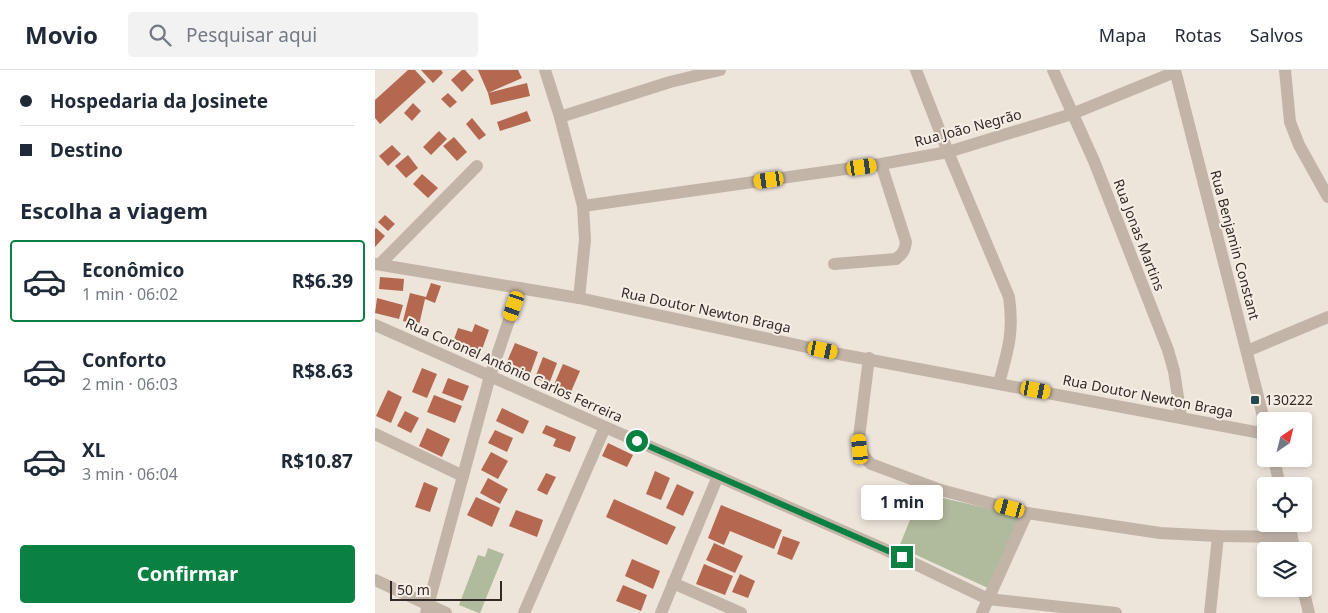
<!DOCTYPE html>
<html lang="pt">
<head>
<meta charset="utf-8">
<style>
  :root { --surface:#fff; --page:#f2f2f3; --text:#1f2937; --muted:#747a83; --line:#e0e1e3; --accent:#0b8043 }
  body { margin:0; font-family:"Noto Sans",sans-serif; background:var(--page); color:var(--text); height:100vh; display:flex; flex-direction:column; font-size:19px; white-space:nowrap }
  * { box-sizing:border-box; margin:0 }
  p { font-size:16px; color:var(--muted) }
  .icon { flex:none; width:28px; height:28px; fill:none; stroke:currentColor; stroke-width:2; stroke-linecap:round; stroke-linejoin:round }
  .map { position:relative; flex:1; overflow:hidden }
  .panel { display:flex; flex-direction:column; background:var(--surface); width:375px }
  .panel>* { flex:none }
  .top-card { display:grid; align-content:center; height:110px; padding:0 20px; background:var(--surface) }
  .needle { width:32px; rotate:35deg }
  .buttons { position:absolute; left:882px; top:342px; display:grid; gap:10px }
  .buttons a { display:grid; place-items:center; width:55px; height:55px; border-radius:5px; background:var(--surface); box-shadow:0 2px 8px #0003; font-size:25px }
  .scale { position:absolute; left:15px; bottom:12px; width:112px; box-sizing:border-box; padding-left:5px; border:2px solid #312a27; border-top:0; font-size:14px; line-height:18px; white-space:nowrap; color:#312a27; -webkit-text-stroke:4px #f6eee5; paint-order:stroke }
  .end { position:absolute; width:22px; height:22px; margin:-11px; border:6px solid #0b8043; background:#fff; box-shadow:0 0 0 2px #fff }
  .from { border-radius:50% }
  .bubble { position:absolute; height:35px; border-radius:5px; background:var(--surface); box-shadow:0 2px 8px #0003; font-size:16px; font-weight:700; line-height:35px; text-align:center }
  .car { position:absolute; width:15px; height:30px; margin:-15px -8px; border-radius:6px; box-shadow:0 0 4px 1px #0007; background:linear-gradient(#f5c518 24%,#345 0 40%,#f5c518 0 76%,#345 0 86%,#f5c518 0) }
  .top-card b { display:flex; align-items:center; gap:18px; height:48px; font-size:19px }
  .top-card b+b { border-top:1px solid var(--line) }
  .top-card i { width:12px; height:12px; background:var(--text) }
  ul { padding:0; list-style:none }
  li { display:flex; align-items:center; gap:15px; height:82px; margin:0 10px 8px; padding:0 10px; border:2px solid transparent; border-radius:5px }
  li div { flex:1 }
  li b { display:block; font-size:19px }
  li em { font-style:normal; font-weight:700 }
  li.active { border-color:var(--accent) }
  li>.icon { width:45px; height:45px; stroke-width:1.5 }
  h2 { padding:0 20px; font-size:22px; line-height:60px }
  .primary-button { display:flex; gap:10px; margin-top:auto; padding:10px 20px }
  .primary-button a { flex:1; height:58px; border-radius:5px; background:var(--accent); color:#fff; font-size:20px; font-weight:700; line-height:58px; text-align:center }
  header { display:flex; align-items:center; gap:30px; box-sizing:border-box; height:70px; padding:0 25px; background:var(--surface); border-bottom:1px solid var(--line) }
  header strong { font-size:24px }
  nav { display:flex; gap:28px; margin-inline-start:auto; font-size:18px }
  .search { width:350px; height:45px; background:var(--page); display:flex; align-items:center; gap:12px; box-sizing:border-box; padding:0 18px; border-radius:5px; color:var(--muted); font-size:19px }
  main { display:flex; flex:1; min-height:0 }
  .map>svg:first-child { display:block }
  .green { fill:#b0ba9c }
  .building { fill:#b56850 }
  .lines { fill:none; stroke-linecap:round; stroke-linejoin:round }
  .street { stroke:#c3b4a8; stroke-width:12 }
  .route { stroke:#0b8043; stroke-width:6 }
  .poi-dot { fill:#224a4d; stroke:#f6eee5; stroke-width:2 }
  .labels { text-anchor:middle; stroke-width:4; stroke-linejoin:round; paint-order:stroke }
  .street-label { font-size:14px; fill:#312a27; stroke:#f6eee5 }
  .poi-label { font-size:14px; fill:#312a27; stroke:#f6eee5; text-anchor:start }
</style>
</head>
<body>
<header>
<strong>Movio</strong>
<div class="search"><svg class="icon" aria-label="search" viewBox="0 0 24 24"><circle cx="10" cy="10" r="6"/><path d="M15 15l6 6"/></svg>Pesquisar aqui</div>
<nav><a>Mapa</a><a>Rotas</a><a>Salvos</a></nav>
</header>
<main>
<section class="panel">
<div class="top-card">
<b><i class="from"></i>Hospedaria da Josinete</b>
<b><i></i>Destino</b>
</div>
<h2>Escolha a viagem</h2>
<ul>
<li class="active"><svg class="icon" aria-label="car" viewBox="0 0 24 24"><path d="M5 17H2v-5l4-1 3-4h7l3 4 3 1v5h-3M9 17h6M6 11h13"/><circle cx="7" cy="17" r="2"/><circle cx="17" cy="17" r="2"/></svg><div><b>Econômico</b><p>1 min · 06:02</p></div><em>R$6.39</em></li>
<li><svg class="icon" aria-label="car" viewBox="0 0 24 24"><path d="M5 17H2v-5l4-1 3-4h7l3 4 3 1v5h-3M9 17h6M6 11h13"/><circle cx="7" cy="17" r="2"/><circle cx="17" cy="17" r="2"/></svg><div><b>Conforto</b><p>2 min · 06:03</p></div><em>R$8.63</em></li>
<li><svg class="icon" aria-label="car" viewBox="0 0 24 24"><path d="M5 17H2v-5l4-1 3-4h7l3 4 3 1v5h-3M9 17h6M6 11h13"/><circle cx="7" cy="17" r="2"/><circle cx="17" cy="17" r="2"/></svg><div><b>XL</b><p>3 min · 06:04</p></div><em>R$10.87</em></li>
</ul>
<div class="primary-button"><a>Confirmar</a></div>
</section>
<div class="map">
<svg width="953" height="543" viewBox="0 0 953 543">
  <rect width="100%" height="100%" fill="#ede4da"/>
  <g class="green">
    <polygon points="546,423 646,446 613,518 524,477"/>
    <polygon points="113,478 129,484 105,543 104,543 84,535 103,485 110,487"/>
  </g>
  <g class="building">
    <polygon points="33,0 40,0 51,12 5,54 0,48 0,30"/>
    <polygon points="46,0 66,0 68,3 58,13"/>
    <polygon points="87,0 90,0 99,10 87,22 76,10"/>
    <polygon points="103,0 143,0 147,8 113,23 152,13 155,26 116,35 113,23"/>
    <polygon points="73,23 82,32 75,38 66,29"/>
    <polygon points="38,33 46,41 37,51 29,43"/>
    <polygon points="152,41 156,51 125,61 122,52"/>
    <polygon points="97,48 111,65 104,70 91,54"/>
    <polygon points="64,61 72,69 56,85 48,77"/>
    <polygon points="79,67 92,82 82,91 68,76"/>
    <polygon points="17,75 26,84 13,96 4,86"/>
    <polygon points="33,85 43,98 31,108 20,96"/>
    <polygon points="47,104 63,118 53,128 38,114"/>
    <polygon points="10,145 20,154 13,161 3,152"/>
    <polygon points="1,158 10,166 0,177 0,159"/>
    <polygon points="5,207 29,209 28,221 4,219"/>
    <polygon points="56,213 66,216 60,233 50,229 44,255 28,251 35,223 51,227"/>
    <polygon points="2,228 28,235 24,249 0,243"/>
    <polygon points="100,254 114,260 105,285 77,275 83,258 97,262"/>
    <polygon points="140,273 163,282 155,304 131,294"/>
    <polygon points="168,287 182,293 174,314 160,308"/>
    <polygon points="188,294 205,301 195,324 178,317"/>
    <polygon points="47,298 62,304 52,328 37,322"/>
    <polygon points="73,308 94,316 88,331 67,323"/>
    <polygon points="13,320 27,327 16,353 1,346"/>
    <polygon points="59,325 87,336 80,353 52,342"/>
    <polygon points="127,338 154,351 148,364 121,351"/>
    <polygon points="30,341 44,348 36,363 22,356"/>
    <polygon points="171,355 201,367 195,382 178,376 181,369 167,363"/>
    <polygon points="52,358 75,369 67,387 44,376"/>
    <polygon points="120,360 138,368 132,382 113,373"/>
    <polygon points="233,373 258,385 252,397 227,386"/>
    <polygon points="116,382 133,391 123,409 106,400"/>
    <polygon points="280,401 295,408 286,430 271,424"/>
    <polygon points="171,403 181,407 172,425 162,420"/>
    <polygon points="113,408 133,419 125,434 105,423"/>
    <polygon points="49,412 63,418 55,442 40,437"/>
    <polygon points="302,414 319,422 308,446 291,438"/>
    <polygon points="101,427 125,438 117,457 92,445"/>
    <polygon points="239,429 301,457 292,475 231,447"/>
    <polygon points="346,435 407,460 399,479 355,461 349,475 333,468"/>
    <polygon points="141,440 168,450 162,467 134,456"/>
    <polygon points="408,466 425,472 417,490 402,484"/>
    <polygon points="339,473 368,486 360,503 331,490"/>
    <polygon points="257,489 285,501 278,519 250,506"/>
    <polygon points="329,494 358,506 350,525 321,514"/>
    <polygon points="365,504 380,511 373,528 357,522"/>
    <polygon points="248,515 272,525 266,541 241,531"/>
  </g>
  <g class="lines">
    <g class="street">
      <polyline points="170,0 185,47 208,136 210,170 204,228"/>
      <path d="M541,0L573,82L634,227C639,262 633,280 624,313"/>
      <polyline points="678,0 719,91 793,280 799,301 806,347"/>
      <polyline points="800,0 891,358"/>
      <polyline points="910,0 915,52 924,75 953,127"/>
      <polyline points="185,47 295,12 345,0"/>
      <polyline points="208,136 506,94 573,82 697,44 800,2"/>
      <polyline points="0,194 204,228 464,284 891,364"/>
      <polyline points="5,194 102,96"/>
      <path d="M459,194L521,189C528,184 530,180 531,172L506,94"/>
      <polyline points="0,255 230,357 509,479 613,529 741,543"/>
      <polyline points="872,281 953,247"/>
      <path d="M494,288L484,367C485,378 487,386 496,394L566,420L652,443L785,463L843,466L917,467"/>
      <polyline points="0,364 88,406"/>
      <polyline points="899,389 905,416"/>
      <polyline points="914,454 920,481"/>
      <polyline points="0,510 71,543"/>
      <polyline points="298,513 366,543"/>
      <polyline points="928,519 934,543"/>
      <polyline points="51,543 115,306 145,218"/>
      <polyline points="149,543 230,357"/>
      <polyline points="286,543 343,406"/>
      <polyline points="607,543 652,443"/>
      <polyline points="835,543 843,466"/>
    </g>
  </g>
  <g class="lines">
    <polyline class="route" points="262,371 527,487"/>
  </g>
  <rect class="poi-dot" x="875" y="325" width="10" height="10" rx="2.5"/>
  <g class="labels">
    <g class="street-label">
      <text transform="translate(593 58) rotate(-15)" y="5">Rua João Negrão</text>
      <text transform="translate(764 165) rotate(69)" y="5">Rua Jonas Martins</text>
      <text transform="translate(860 175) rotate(75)" y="5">Rua Benjamin Constant</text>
      <text transform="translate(331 240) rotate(12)" y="5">Rua Doutor Newton Braga</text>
      <text transform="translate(139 300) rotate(24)" y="5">Rua Coronel Antônio Carlos Ferreira</text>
      <text transform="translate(773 326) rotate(11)" y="5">Rua Doutor Newton Braga</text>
    </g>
    <g class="poi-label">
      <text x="890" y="335">130222</text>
    </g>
  </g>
</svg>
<div class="buttons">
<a><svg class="needle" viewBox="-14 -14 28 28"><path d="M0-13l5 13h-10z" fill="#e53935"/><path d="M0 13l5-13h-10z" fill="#747a83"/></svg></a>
<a><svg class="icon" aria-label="locate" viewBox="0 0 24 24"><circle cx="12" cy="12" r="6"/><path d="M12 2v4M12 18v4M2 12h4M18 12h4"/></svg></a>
<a><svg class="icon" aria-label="layers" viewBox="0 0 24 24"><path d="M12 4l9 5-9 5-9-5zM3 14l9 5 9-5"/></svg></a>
</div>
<div class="scale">50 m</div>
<i class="end from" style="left:262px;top:371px"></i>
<i class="end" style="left:527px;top:487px"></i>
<div class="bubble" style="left:486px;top:415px;width:82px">1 min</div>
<i class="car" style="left:487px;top:97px;rotate:82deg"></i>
<i class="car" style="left:394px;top:110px;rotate:262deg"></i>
<i class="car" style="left:139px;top:236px;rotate:199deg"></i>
<i class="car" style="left:448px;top:280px;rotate:102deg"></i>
<i class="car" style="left:661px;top:320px;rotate:101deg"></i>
<i class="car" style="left:485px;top:379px;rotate:354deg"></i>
<i class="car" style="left:635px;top:438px;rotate:285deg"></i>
</div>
</main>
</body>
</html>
